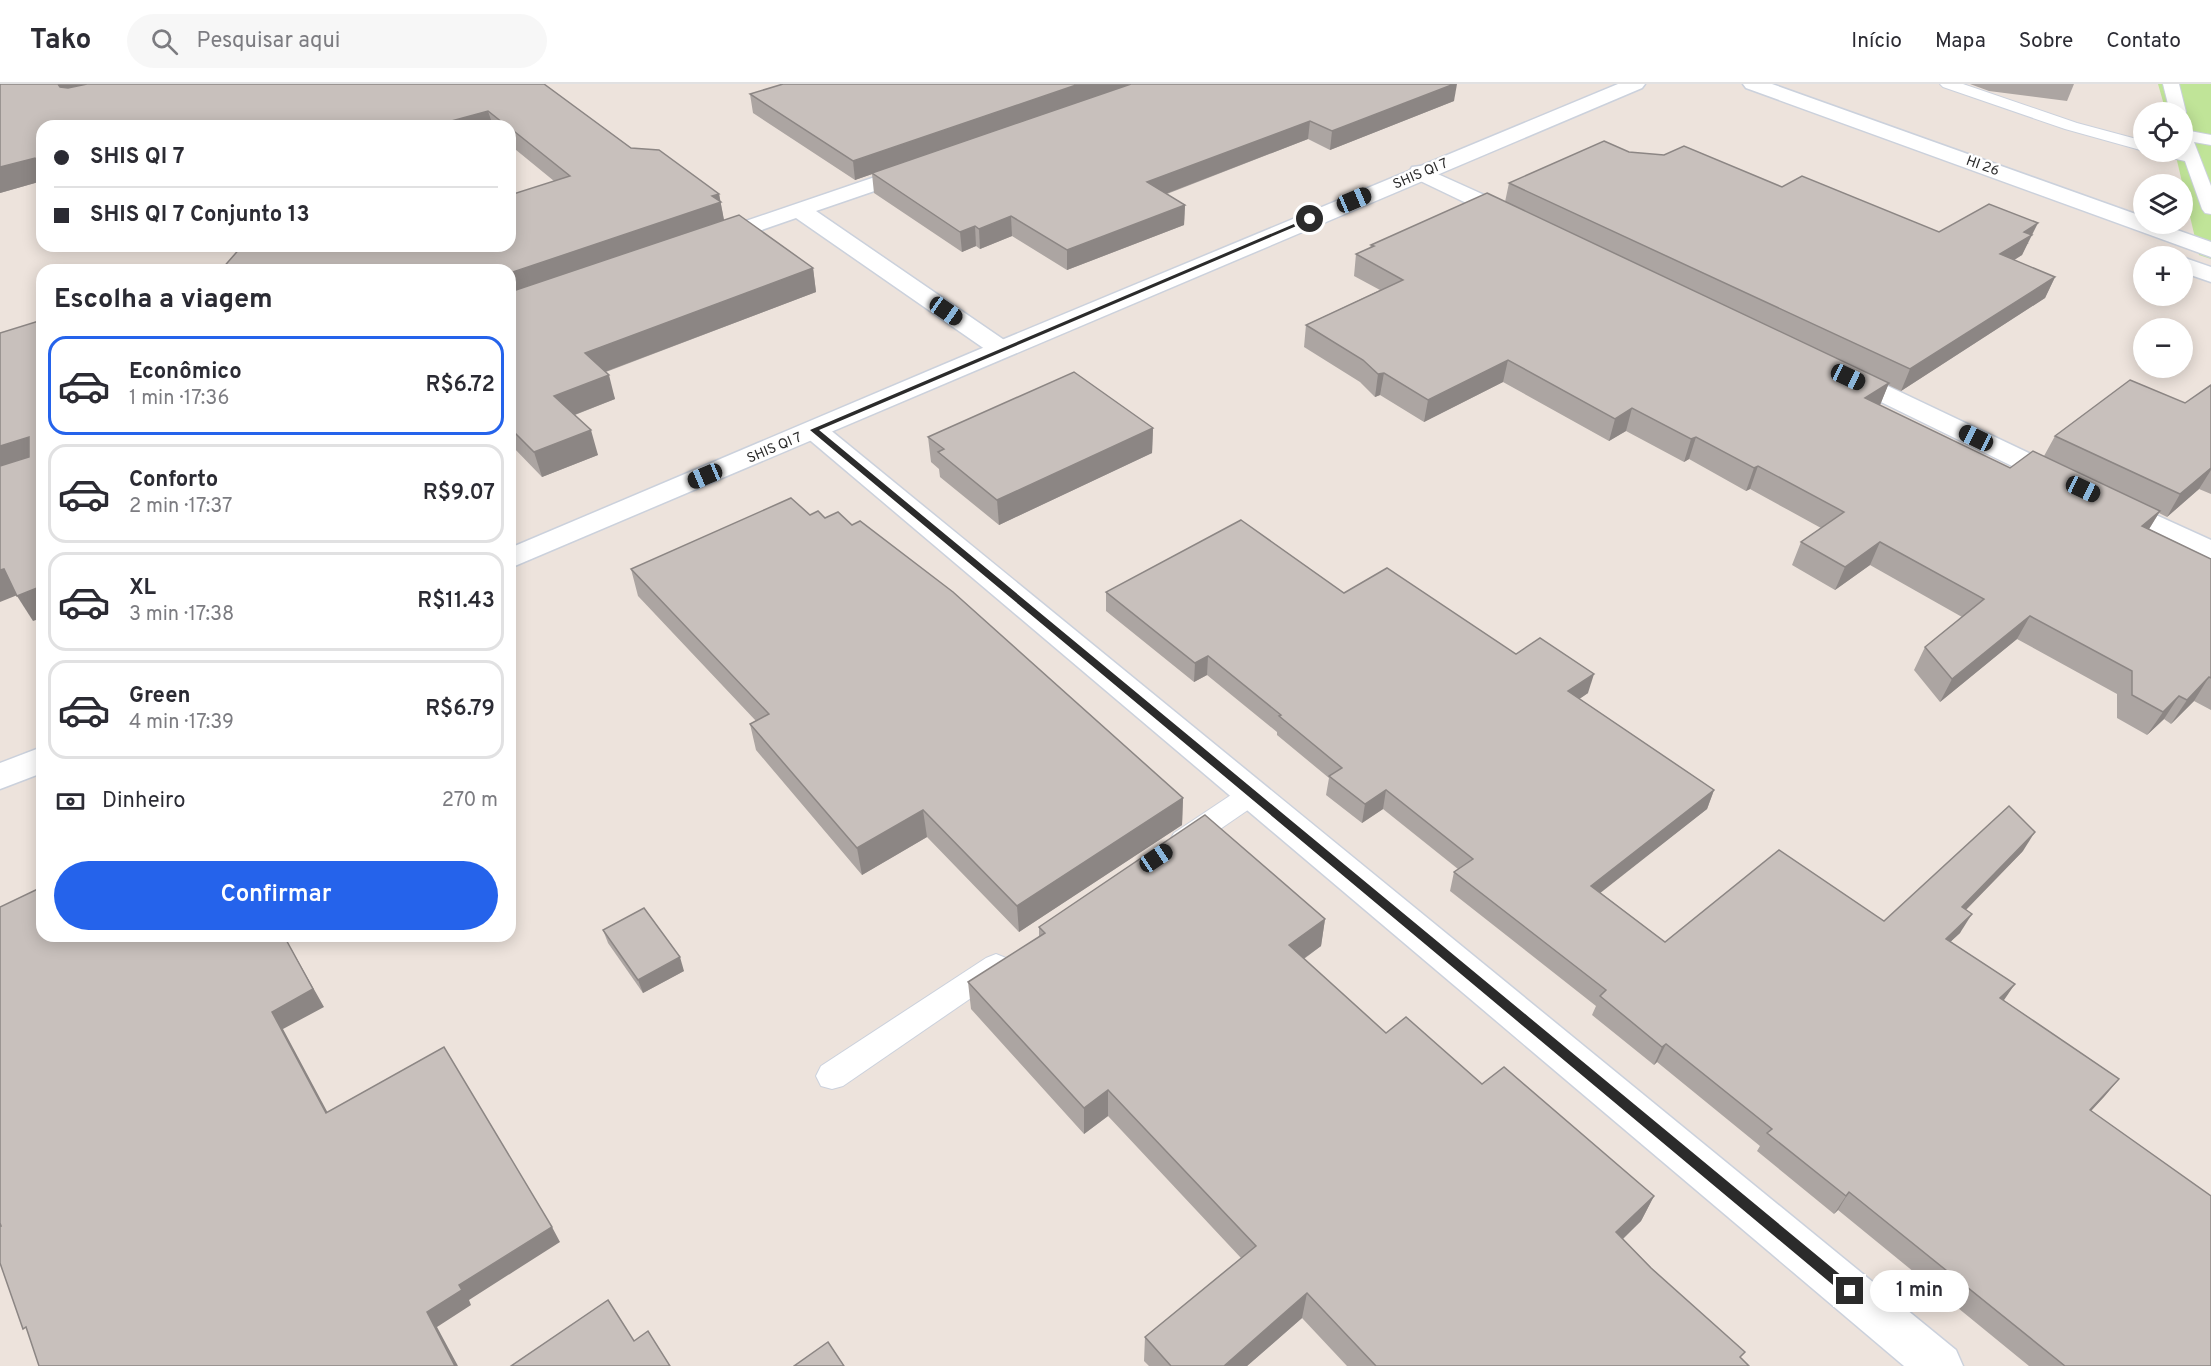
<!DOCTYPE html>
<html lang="pt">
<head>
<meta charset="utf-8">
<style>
  :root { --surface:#fff; --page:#f7f7f7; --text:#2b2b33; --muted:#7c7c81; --line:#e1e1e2; --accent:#2563eb }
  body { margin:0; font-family:Overpass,sans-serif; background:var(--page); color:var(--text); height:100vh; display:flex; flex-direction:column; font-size:22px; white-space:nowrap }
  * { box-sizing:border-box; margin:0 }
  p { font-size:20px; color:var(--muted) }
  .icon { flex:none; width:33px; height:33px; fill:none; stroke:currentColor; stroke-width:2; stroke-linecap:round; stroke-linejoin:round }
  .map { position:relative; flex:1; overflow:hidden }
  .drawer { position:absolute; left:36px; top:180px; width:480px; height:678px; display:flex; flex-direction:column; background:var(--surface); border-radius:18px; box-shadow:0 3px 15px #0003 }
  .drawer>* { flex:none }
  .banner { position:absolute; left:36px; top:36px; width:480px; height:132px; border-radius:18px; box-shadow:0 3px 15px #0003; display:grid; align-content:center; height:132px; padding:0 18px; background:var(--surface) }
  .fabs { position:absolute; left:2133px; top:18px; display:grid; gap:12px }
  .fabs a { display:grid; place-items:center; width:60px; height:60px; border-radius:50%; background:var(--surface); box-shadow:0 3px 15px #0003; font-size:30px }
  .end { position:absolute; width:27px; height:27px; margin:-14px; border:8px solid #2b2b2b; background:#fff; box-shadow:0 0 0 3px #fff }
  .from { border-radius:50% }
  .bubble { position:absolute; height:42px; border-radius:21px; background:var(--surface); box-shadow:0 3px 15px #0003; font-size:20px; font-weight:600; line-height:42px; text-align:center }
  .car { position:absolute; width:18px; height:36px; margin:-18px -9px; border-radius:8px; box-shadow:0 0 4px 2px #0007; background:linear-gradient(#222 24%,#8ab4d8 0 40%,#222 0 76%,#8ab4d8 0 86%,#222 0) }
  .banner b { display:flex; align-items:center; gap:21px; height:57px; font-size:22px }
  .banner b+b { border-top:2px solid var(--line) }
  .banner i { width:15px; height:15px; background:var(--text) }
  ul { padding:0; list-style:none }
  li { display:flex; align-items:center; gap:18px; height:99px; margin:0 12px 9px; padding:0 6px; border:3px solid var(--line); border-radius:18px }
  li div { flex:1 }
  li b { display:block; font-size:22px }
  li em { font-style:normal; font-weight:600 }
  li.on { border-color:var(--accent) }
  li>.icon { width:54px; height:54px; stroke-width:1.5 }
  h2 { padding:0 18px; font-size:27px; line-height:72px }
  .pay { display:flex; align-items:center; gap:15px; height:66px; padding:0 18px; font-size:22px }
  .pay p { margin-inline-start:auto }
  .action { display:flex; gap:12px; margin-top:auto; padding:12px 18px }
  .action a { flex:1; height:69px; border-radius:36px; background:var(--accent); color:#fff; font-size:24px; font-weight:600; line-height:69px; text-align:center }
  header { display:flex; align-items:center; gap:36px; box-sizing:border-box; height:84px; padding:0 30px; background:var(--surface); border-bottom:2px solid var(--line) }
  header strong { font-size:28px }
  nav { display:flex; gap:33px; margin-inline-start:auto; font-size:21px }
  .search { width:420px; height:54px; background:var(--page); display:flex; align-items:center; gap:15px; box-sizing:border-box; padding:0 21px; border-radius:33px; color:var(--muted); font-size:22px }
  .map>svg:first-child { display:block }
  .green { fill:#c0e498 }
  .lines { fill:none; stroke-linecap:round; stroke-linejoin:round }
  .service-casing { stroke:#cbd1dc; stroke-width:2 }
  .minor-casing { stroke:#cbd1dc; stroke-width:3 }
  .tertiary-casing { stroke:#cbd1dc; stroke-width:3 }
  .service { fill:#fff; fill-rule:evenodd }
  .minor { fill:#fff; fill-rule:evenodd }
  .tertiary { fill:#fff; fill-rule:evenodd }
  .wall { fill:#aca5a2 }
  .shaded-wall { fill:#8c8684 }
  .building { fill:#c8c0bc; stroke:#8c8684; stroke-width:1.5 }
  .route { fill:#2b2b2b }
  .labels { text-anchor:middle; stroke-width:4.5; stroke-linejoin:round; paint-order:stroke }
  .far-street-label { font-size:14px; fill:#2b2b2b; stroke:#fff }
</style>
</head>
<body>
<header>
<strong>Tako</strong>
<div class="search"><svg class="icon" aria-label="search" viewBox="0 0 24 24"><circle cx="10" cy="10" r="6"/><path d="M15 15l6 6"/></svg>Pesquisar aqui</div>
<nav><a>Início</a><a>Mapa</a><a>Sobre</a><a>Contato</a></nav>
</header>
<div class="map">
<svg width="2211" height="1282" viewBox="0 0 2211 1282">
  <rect width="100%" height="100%" fill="#ede3dc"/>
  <polygon class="green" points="2158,0 2211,0 2211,175 2199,171 2175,68 2182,68 2182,28 2166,28"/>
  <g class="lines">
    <g class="service-casing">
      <g id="service">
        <polygon points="1940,0 1963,0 2077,39 2144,57 2144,67 2065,45 1943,3"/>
        <polygon points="2163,0 2179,0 2186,28 2184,31 2182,28 2170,28"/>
        <polygon points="2182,41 2188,43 2190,47 2211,51 2211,61 2194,58 2211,102 2211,130 2205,129 2202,125 2185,77 2159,71 2157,68 2182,68"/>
        <polygon points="1252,700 1261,703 1265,710 1261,717 1194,763 1184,766 1174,763 1170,756 1174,749 1243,703"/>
        <polygon points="996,870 1006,874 1011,882 1006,890 843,1002 832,1005 821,1002 816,992 821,982 986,874"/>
      </g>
    </g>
    <g class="minor-casing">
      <g id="minor">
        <polygon points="916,79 924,80 927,85 924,90 816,127 1010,260 1014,265 1010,270 1001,273 992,270 796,134 710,164 702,162 699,157 702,152"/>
        <polygon points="1420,82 1522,128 1525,133 1522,138 1514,140 1506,138 1412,93 1409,88 1412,83"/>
        <polygon points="1845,283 1854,286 2071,389 2075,395 2071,401 2061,403 2051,401 1836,296 1832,291 1836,286"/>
        <polygon points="814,338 823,340 1956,1266 1963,1282 1904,1282 805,352 801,346 805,340"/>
        <polygon points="2112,411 2211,456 2211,476 2201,474 2102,426 2098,420 2102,414"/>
      </g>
    </g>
    <g class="tertiary-casing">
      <g id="tertiary">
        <polygon points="1618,0 1645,0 1642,4 510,484 510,464 992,260"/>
        <polygon points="1743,0 1772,0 2144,133 2144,140 2160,140 2211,158 2211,173 1746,4"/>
        <polygon points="2182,173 2211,183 2211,198 2182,188"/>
        <polygon points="42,663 42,689 0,705 0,679"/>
      </g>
    </g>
    <use href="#service" class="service"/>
    <use href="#minor" class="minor"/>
    <use href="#tertiary" class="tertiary"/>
  </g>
  <g class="wall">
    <polygon points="0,0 544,0 631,64 719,110 724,137 813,184 816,208 606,288 615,315 575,331 598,371 542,393 510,360 510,162 554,97 510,61 510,42 42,42 42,97 0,109"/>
    <polygon points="1970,0 2074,0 2067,17 1989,7"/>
    <polygon points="750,10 1454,17 1330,66 1308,55 1167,110 1185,121 1184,141 1067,186 1012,152 980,165 976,162 962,168 874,109 872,90 855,96 753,29"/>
    <polygon points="1629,68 1782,103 1939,148 2029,159 2027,160 2022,171 2014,176 2055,193 2045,214 1901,307 1888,301 1880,321 2010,384 2044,372 2055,352 2185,319 2211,301 2211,410 2199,405 2167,433 2159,429 2149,445 2211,475 2211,626 2194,617 2171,640 2164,635 2147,651 2117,634 2117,610 2017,555 1940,618 1914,586 1925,563 1962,533 1870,481 1835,506 1792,481 1801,458 1821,444 1750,405 1746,407 1689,375 1684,378 1626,347 1609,357 1503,298 1424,338 1380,311 1375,313 1360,298 1304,263 1306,241 1380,206 1354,192 1356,170 1370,164 1371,161 1505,118 1509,99"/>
    <polygon points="1153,344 1152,369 999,441 940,393 939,385 931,378 928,353"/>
    <polygon points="810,431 852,441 1183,714 1182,741 1019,848 927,753 862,791 756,666 750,640 756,637 638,512 631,485"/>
    <polygon points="1106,508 1344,509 1516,570 1588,609 1579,615 1714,706 1707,725 1600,808 1665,858 1884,837 2023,767 1966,826 1960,849 1950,858 2015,900 2003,916 2119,995 2091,1027 2211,1282 2029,1282 1838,1126 1834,1130 1757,1067 1760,1062 1657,978 1654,981 1592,931 1596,922 1450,807 1454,788 1458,785 1383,725 1362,739 1326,711 1329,694 1277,651 1277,648 1207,591 1194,598 1106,527"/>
    <polygon points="1325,835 1321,862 1304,875 1386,949 1482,1000 1654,1112 1641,1137 1623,1155 1749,1282 1347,1282 1302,1234 1247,1282 1149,1282 1144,1277 1145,1253 1241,1174 1108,1032 1084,1050 971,925 968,898 1039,853 1039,843"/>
    <polygon points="603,846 684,887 643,909 608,859"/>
  </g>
  <g class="shaded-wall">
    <polygon points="57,0 117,0 70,12"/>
    <polygon points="1079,0 1132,0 855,96 853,77"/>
    <polygon points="1454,0 1457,0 1454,17 1330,66 1332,47"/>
    <polygon points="488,27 493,42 433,42"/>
    <polygon points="1310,37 1308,55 1147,117 1147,98"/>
    <polygon points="35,74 42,87 42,97 0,109 0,83"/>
    <polygon points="719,110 725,141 510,216 510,189"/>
    <polygon points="1185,121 1184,141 1067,186 1067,166"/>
    <polygon points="1011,132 1012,152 980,165 979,145"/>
    <polygon points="2038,139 2022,171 1990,191 2000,170 2024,148"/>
    <polygon points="975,142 976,162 962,168 960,148"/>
    <polygon points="813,184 816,208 591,293 585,269"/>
    <polygon points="2055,193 2045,214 1901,307 1910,285"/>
    <polygon points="1508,276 1503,298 1424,338 1428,316"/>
    <polygon points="1384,289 1380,311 1375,313 1378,290"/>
    <polygon points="609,291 615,315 561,336 554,312"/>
    <polygon points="1889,299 1880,321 1865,314"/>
    <polygon points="1632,324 1626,347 1609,357 1615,335"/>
    <polygon points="1153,344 1152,369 999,441 997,416"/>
    <polygon points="591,346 598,371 542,393 534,368"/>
    <polygon points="29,353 42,376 0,392 0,362"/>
    <polygon points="1696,353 1689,375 1684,378 1691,355"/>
    <polygon points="1758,382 1750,405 1746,407 1754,384"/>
    <polygon points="2211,384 2211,386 2199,405 2167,433 2180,410"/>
    <polygon points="2160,427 2146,450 2142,442"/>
    <polygon points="1880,458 1870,481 1835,506 1845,483"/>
    <polygon points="4,485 20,510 0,518 0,486"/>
    <polygon points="42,502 42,534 33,537 17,512"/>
    <polygon points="2030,532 2017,555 1940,618 1952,595"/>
    <polygon points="1208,572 1207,591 1194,598 1195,579"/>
    <polygon points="1594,590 1588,609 1562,627 1568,607"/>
    <polygon points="2209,593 2194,617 2171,640 2187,616"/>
    <polygon points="2179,612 2164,635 2147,651 2163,628"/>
    <polygon points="1386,706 1383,725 1362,739 1365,720"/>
    <polygon points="1714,706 1707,725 1585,821 1591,802"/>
    <polygon points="1183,714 1182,741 1019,848 1017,822"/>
    <polygon points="923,726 927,753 862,791 857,764"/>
    <polygon points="2035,748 2023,767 1950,842 1962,823"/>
    <polygon points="1972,830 1960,849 1934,873 1946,855"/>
    <polygon points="1325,835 1321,862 1285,888 1289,861"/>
    <polygon points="284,852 324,923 283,945 337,1046 326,1029 272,928"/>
    <polygon points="680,873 684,887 643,909 638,896"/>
    <polygon points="2015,900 2002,919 2000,914"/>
    <polygon points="1666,960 1657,978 1654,981 1662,963"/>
    <polygon points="2119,995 2104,1013 2075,1044 2090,1026"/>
    <polygon points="1108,1006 1108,1032 1084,1050 1084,1024"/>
    <polygon points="1849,1108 1838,1126 1834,1130 1846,1112"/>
    <polygon points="1654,1112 1641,1137 1604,1173 1616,1148"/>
    <polygon points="552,1143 560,1158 469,1216 471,1221 437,1243 458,1282 455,1282 427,1228 459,1201"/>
    <polygon points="1307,1209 1302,1234 1247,1282 1224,1282"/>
  </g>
  <g class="building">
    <polygon points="0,0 58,0 60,3 68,4 87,0 544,0 631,64 659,66 719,110 712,112 721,118 510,189 510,186 221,186 242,162 510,162 510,111 570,92 510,44 510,42 507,42 488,27 433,42 42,42 42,83 35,74 0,83"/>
    <polygon points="783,0 1079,0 853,77 750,10"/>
    <polygon points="1131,0 1454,0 1332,47 1310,37 1147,98 1185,121 1067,166 1011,132 979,145 975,142 960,148 872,89"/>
    <polygon points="1604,57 1629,68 1664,71 1684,62 1782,103 1802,92 1939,148 1989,120 2038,139 2024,148 2032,151 2000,170 2055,193 1910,285 1509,99"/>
    <polygon points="1487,109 1889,299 1865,314 2010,384 2033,367 2160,427 2142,442 2211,475 2211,594 2209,593 2187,616 2179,612 2163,628 2132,611 2132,587 2030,532 1952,595 1925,563 1984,515 1880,458 1845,483 1801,458 1844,428 1758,382 1754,384 1696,353 1691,355 1632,324 1615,335 1508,276 1428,316 1384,289 1378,290 1363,276 1306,241 1403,196 1356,170 1374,162 1371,161"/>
    <polygon points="739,131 813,184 585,269 609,291 554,312 591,346 534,368 510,344 510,208"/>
    <polygon points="42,236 42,502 17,512 4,485 0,486 0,382 29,373 29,353 0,362 0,249"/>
    <polygon points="1074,288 1153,344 997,416 938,368 944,365 928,353"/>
    <polygon points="2130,296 2185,319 2211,301 2211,384 2180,410 2055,352"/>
    <polygon points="791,414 810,431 818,427 825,434 838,428 852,441 860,437 953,508 1183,714 1017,822 923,726 857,764 750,640 769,630 631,485"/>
    <polygon points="1241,436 1344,509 1387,484 1516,570 1540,554 1594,590 1568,607 1714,706 1591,802 1665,858 1779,766 1884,837 2009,722 2035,748 1962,823 1972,830 1946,855 2015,900 2000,914 2119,995 2090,1026 2211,1112 2211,1282 2065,1282 1849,1108 1846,1112 1767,1049 1772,1045 1666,960 1662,963 1600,912 1606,906 1454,788 1473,775 1386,706 1365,720 1329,692 1342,684 1279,632 1281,631 1208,572 1195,579 1106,508"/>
    <polygon points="1205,731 1325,835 1289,861 1386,949 1406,933 1482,1000 1504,983 1654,1112 1616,1148 1651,1184 1745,1268 1740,1273 1749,1282 1376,1282 1307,1209 1224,1282 1171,1282 1145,1253 1256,1162 1108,1006 1084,1024 968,898 1045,849 1039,843"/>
    <polygon points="42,803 42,852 284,852 313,905 272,928 326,1029 444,963 552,1143 459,1201 462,1206 427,1228 455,1282 39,1282 26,1243 23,1245 0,1179 0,1142 1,1142 0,1139 0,823"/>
    <polygon points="644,824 680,873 638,896 603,846"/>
    <polygon points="608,1216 634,1257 648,1247 670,1282 511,1282"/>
    <polygon points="828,1258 844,1282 794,1282"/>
  </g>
  <polygon class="route" points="1308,134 1313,135 819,346 1854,1202 1856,1207 1854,1211 1850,1213 1845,1211 810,346"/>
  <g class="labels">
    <g class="far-street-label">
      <text transform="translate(1983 81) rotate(20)" y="5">HI 26</text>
      <text transform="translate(1420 89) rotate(-23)" y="5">SHIS QI 7</text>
      <text transform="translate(774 363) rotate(-23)" y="5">SHIS QI 7</text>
    </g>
  </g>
</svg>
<div class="fabs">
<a><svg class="icon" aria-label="locate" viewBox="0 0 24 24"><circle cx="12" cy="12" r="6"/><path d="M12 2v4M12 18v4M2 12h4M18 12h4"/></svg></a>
<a><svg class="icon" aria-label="layers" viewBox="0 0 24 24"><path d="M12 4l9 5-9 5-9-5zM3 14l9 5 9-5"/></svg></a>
<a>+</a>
<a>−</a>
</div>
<i class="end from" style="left:1310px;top:135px"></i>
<i class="end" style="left:1850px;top:1207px"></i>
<div class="bubble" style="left:1870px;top:1186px;width:99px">1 min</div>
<i class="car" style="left:1354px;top:116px;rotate:67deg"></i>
<i class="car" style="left:946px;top:227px;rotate:125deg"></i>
<i class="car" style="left:1848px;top:293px;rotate:115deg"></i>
<i class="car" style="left:1976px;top:354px;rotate:296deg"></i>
<i class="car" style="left:705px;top:392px;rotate:247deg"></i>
<i class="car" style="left:2083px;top:405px;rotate:115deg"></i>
<i class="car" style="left:1156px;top:774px;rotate:56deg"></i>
<div class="banner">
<b><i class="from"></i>SHIS QI 7</b>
<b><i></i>SHIS QI 7 Conjunto 13</b>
</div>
<section class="drawer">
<h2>Escolha a viagem</h2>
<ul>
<li class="on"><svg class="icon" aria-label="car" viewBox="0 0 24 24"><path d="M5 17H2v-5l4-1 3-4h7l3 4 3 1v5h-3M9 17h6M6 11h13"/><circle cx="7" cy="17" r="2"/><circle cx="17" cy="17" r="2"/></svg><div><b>Econômico</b><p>1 min · 17:36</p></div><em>R$6.72</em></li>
<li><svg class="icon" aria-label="car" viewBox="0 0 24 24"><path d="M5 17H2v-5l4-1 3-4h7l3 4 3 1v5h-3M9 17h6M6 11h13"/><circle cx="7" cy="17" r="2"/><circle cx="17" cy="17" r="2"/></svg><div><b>Conforto</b><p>2 min · 17:37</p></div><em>R$9.07</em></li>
<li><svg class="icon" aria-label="car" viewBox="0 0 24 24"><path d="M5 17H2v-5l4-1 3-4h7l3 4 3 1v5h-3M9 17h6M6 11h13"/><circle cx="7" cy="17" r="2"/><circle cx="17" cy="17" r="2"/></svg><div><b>XL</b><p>3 min · 17:38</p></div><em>R$11.43</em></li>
<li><svg class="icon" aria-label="car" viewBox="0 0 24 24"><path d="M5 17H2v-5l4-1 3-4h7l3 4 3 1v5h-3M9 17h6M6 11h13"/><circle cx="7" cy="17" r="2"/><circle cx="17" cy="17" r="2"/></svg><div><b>Green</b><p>4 min · 17:39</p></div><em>R$6.79</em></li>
</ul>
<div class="pay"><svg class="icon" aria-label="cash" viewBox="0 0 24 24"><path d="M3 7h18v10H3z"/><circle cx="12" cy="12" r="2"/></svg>Dinheiro<p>270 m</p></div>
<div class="action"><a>Confirmar</a></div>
</section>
</div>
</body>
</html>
